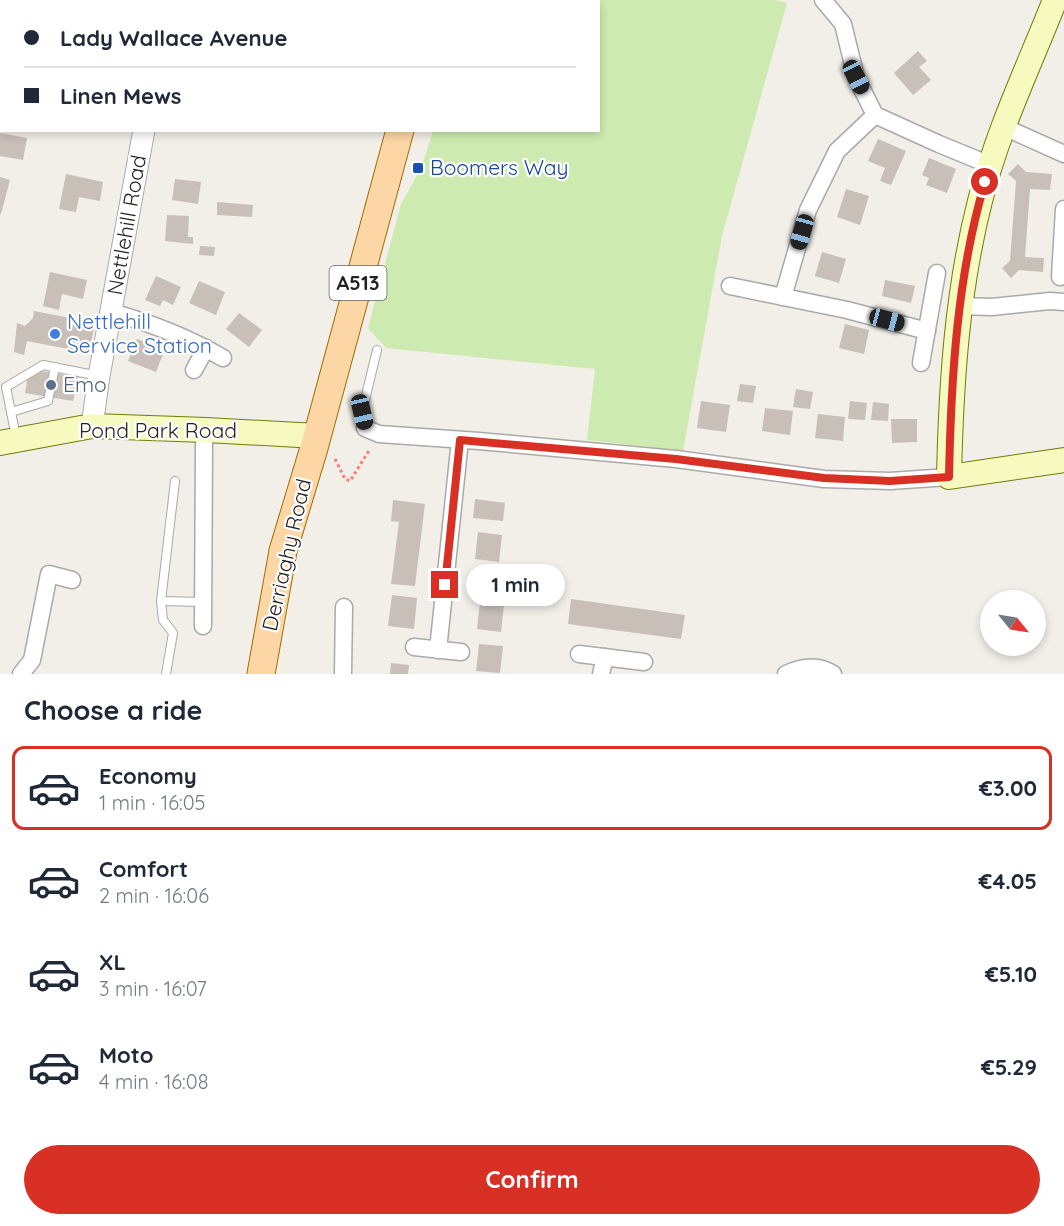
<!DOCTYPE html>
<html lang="en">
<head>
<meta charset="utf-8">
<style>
  :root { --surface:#fff; --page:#f6f6f7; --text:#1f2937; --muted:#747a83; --line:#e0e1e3; --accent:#d93025 }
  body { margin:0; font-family:Quicksand,sans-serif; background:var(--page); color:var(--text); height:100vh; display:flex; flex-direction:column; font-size:22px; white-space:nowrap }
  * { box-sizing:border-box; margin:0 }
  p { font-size:20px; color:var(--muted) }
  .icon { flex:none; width:33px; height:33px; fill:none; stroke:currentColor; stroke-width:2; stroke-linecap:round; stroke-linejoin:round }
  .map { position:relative; height:674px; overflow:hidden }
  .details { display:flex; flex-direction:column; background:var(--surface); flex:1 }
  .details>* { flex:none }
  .guide { position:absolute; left:0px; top:0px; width:600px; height:132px; box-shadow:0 3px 9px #0003; display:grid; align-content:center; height:132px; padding:0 24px; background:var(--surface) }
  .needle { width:39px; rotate:120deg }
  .buttons { position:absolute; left:980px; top:590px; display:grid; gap:12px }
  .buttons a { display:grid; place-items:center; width:66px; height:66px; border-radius:50%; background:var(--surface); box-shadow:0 3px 9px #0003; font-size:30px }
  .end { position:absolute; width:27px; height:27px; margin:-14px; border:8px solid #d93025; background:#fff; box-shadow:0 0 0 3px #fff }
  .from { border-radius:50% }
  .bubble { position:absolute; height:42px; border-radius:21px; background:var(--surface); box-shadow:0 3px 9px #0003; font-size:20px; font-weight:700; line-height:42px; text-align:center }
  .car { position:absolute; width:18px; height:36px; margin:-18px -9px; border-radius:8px; box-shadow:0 0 4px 2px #0007; background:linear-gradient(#222 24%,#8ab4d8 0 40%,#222 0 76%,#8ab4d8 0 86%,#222 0) }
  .guide b { display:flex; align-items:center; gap:21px; height:57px; font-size:22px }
  .guide b+b { border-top:2px solid var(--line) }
  .guide i { width:15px; height:15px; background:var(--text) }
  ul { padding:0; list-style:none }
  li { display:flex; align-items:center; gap:18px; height:84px; margin:0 12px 9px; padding:0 12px; border:3px solid transparent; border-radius:12px }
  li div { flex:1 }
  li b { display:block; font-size:22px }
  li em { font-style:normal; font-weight:700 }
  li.selected { border-color:var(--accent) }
  li>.icon { width:54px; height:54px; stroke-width:1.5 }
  h2 { padding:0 24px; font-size:27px; line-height:72px }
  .primary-button { display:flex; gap:12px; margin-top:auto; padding:12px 24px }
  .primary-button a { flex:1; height:69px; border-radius:36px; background:var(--accent); color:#fff; font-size:24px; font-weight:700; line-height:69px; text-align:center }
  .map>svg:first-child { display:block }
  .grass { fill:#cdebb0 }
  .building { fill:#c7bfb8 }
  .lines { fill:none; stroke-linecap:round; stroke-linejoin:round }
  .service-casing { stroke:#a9a9a9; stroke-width:10 }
  .minor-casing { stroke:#a9a9a9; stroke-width:19 }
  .tertiary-casing { stroke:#a9a9a9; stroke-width:23 }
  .secondary-casing { stroke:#707d05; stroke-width:26 }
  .primary-casing { stroke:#a06b00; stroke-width:29 }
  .path { stroke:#fa8072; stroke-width:3; stroke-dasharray:3 3; stroke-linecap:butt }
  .service { stroke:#fff; stroke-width:8 }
  .minor { stroke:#fff; stroke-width:16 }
  .tertiary { stroke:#fff; stroke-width:21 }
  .secondary { stroke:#f7fabf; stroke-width:24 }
  .primary { stroke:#fcd6a4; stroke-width:27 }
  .route { stroke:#d93025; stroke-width:8 }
  .transit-dot { fill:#1a4fb4; stroke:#fff; stroke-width:2 }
  .shop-dot { fill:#3f7fe0; stroke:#fff; stroke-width:2 }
  .service-dot { fill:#5c6f8a; stroke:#fff; stroke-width:2 }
  .labels { text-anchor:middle; stroke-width:4.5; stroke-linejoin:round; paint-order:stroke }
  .shield { fill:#fff; stroke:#646464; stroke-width:1.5 }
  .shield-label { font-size:20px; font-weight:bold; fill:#222 }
  .transit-label { font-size:21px; fill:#164399; stroke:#fff; text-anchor:start }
  .street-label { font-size:21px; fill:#222; stroke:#fff }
  .shop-label { font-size:21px; fill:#366cbe; stroke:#fff; text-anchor:start }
  .service-label { font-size:21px; fill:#4e5e75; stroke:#fff; text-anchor:start }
</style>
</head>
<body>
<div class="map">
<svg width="1064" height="674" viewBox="0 0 1064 674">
  <rect width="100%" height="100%" fill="#f2efe9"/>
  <polygon class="grass" points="461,0 775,0 787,3 722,236 683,451 587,440 595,369 386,348 368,328 401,204 421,168 433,131 598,130 598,2 460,1"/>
  <g class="building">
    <polygon points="918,51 927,61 919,67 931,80 913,95 894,73"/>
    <polygon points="0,133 27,138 23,160 0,156"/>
    <polygon points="878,139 906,151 891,185 880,181 885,168 868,161"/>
    <polygon points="929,158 956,169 947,193 926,185 929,178 922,175"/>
    <polygon points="1018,164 1026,172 1052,174 1050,190 1030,189 1025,257 1044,258 1043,272 1019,270 1011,278 1002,268 1010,261 1016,181 1008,174"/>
    <polygon points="66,174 103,182 100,201 79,197 76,212 59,209"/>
    <polygon points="0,177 10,180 1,214 0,214"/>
    <polygon points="175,179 201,182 198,204 172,200"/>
    <polygon points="846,189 869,196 860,225 837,217"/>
    <polygon points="217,202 253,205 252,217 217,215"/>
    <polygon points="167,215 189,216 188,237 193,237 193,244 165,241"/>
    <polygon points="200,246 215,247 214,256 199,255"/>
    <polygon points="822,252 846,259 839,283 815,276"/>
    <polygon points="50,272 87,280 83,299 62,294 59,310 43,306"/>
    <polygon points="156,276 181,287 173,305 163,300 160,306 145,300"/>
    <polygon points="885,280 915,286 911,303 882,296"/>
    <polygon points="199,281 225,292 216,315 189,303"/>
    <polygon points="34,311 95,323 89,353 27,341 24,355 14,352 17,323 25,326 33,318"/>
    <polygon points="239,313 262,330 249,347 226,329"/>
    <polygon points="845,324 869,330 864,354 839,348"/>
    <polygon points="137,339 165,349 156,372 128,361"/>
    <polygon points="29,369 78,377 73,401 25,393"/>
    <polygon points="740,384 756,386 753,403 737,401"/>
    <polygon points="796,389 813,392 810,409 793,407"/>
    <polygon points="701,401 730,405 726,432 697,428"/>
    <polygon points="850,401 867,403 865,420 848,419"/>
    <polygon points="873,402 889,404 888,421 871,420"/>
    <polygon points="765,408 793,411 790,435 762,431"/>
    <polygon points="818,414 845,417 843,441 815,438"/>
    <polygon points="891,419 917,419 917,442 892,443"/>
    <polygon points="475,499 505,503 503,521 473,518"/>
    <polygon points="393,500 425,504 415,586 391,584 399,522 391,521"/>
    <polygon points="478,532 502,535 499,562 475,559"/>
    <polygon points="478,570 493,572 492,581 498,582 496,598 471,594 473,578 477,579"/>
    <polygon points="392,595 417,598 414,629 388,626"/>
    <polygon points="571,599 685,615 681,639 568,624"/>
    <polygon points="480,602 504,605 501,632 477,629"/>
    <polygon points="479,644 503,646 500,673 476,671"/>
    <polygon points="391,663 409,665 408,674 390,674"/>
  </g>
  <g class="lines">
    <g class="service-casing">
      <g id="service">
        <polyline points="11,412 48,401 55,367"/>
        <polyline points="365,428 362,412 377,350"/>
        <polyline points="16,437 6,387 43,365 99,376"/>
        <polyline points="161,601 203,602"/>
        <polyline points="166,674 173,633 163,620 161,601 175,481"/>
      </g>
    </g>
    <g class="minor-casing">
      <g id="minor">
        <polyline points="823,0 843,24 856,77 875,115 939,144 990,165"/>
        <polyline points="283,2 284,0"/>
        <polyline points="1004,127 1064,154"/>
        <polyline points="1060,277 1064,209"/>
        <polyline points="730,286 847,310 927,331"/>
        <polyline points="783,297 808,210 837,151 875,115"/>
        <polyline points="960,306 992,307 1050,301 1064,302"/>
        <path d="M111,312C151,323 187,337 223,358"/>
        <polyline points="921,363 937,273"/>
        <polyline points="194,370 206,348"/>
        <polyline points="365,428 379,434 479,441 676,459 824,479 890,481 949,477"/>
        <polyline points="203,626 204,444 206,430"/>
        <polyline points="414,647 461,652"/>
        <polyline points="438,650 460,440"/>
        <polyline points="579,654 644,662"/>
        <polyline points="21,674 32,660 49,574 72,580"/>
        <polyline points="343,674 344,607"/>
        <polyline points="601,674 605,657"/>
        <path d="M786,674C801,667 818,664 833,674"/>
      </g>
    </g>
    <g class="tertiary-casing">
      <g id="tertiary">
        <polyline points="166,2 166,0"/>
        <polyline points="92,426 99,376 144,130"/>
      </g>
    </g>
    <g class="secondary-casing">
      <g id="secondary">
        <path d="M1055,0C1029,66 997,132 980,201C957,291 951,384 949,477L1064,460"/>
        <polyline points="0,443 92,426 206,430 317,436"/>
      </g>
    </g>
    <g class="primary-casing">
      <g id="primary">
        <polyline points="436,2 436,0"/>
        <polyline points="261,674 283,551 314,448 400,130"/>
      </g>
    </g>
    <polyline class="path" points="335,459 345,479 350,481 370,449"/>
    <use href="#service" class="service"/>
    <use href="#minor" class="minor"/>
    <use href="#tertiary" class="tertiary"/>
    <use href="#secondary" class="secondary"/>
    <use href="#primary" class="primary"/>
  </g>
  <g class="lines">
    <path class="route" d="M445,585L460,440L676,459L824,478L890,481L949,477C951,379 957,276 985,182"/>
  </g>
  <rect class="transit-dot" x="412" y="162" width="12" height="12" rx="3"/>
  <circle class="shop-dot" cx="55" cy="334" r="6"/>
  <circle class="service-dot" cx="51" cy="385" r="6"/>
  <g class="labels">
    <rect class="shield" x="329.5" y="266" width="57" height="34" rx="4.5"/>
    <g class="shield-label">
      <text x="358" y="290">A513</text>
    </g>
    <g class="transit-label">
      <text x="430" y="175">Boomers Way</text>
    </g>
    <g class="street-label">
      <text transform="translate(127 225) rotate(-80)" y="7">Nettlehill Road</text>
      <text x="158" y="438">Pond Park Road</text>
      <text transform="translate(287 555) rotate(-77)" y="7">Derriaghy Road</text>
    </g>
    <g class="shop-label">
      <text x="67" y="329">Nettlehill<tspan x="67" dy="24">Service Station</tspan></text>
    </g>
    <g class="service-label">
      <text x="63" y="392">Emo</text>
    </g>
  </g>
</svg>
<div class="buttons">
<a><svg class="needle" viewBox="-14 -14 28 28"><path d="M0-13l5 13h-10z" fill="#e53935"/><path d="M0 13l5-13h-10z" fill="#747a83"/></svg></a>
</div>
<i class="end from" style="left:985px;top:182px"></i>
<i class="end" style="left:445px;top:585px"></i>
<div class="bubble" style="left:466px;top:564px;width:99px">1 min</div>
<i class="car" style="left:856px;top:77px;rotate:153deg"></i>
<i class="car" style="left:802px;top:232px;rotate:196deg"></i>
<i class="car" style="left:887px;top:320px;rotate:105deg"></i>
<i class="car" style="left:362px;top:412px;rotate:167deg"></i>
<div class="guide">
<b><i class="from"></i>Lady Wallace Avenue</b>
<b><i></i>Linen Mews</b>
</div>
</div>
<section class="details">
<h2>Choose a ride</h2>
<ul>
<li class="selected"><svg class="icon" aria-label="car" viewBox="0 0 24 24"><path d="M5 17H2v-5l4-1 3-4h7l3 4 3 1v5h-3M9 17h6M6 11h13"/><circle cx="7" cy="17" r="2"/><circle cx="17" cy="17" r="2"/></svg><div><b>Economy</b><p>1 min · 16:05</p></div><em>€3.00</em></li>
<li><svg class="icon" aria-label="car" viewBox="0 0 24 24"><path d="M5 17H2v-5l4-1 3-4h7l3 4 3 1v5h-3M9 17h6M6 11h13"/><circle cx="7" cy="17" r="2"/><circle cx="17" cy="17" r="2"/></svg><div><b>Comfort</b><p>2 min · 16:06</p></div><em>€4.05</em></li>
<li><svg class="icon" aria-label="car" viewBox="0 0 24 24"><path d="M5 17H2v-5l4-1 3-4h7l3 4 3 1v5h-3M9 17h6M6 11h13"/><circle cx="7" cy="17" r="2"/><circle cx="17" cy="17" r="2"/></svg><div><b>XL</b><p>3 min · 16:07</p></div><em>€5.10</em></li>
<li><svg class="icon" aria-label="car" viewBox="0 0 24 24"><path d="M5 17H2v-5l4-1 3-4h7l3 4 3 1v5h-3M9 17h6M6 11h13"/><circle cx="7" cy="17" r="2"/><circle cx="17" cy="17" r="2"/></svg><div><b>Moto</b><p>4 min · 16:08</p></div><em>€5.29</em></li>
</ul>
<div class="primary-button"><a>Confirm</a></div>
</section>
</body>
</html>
